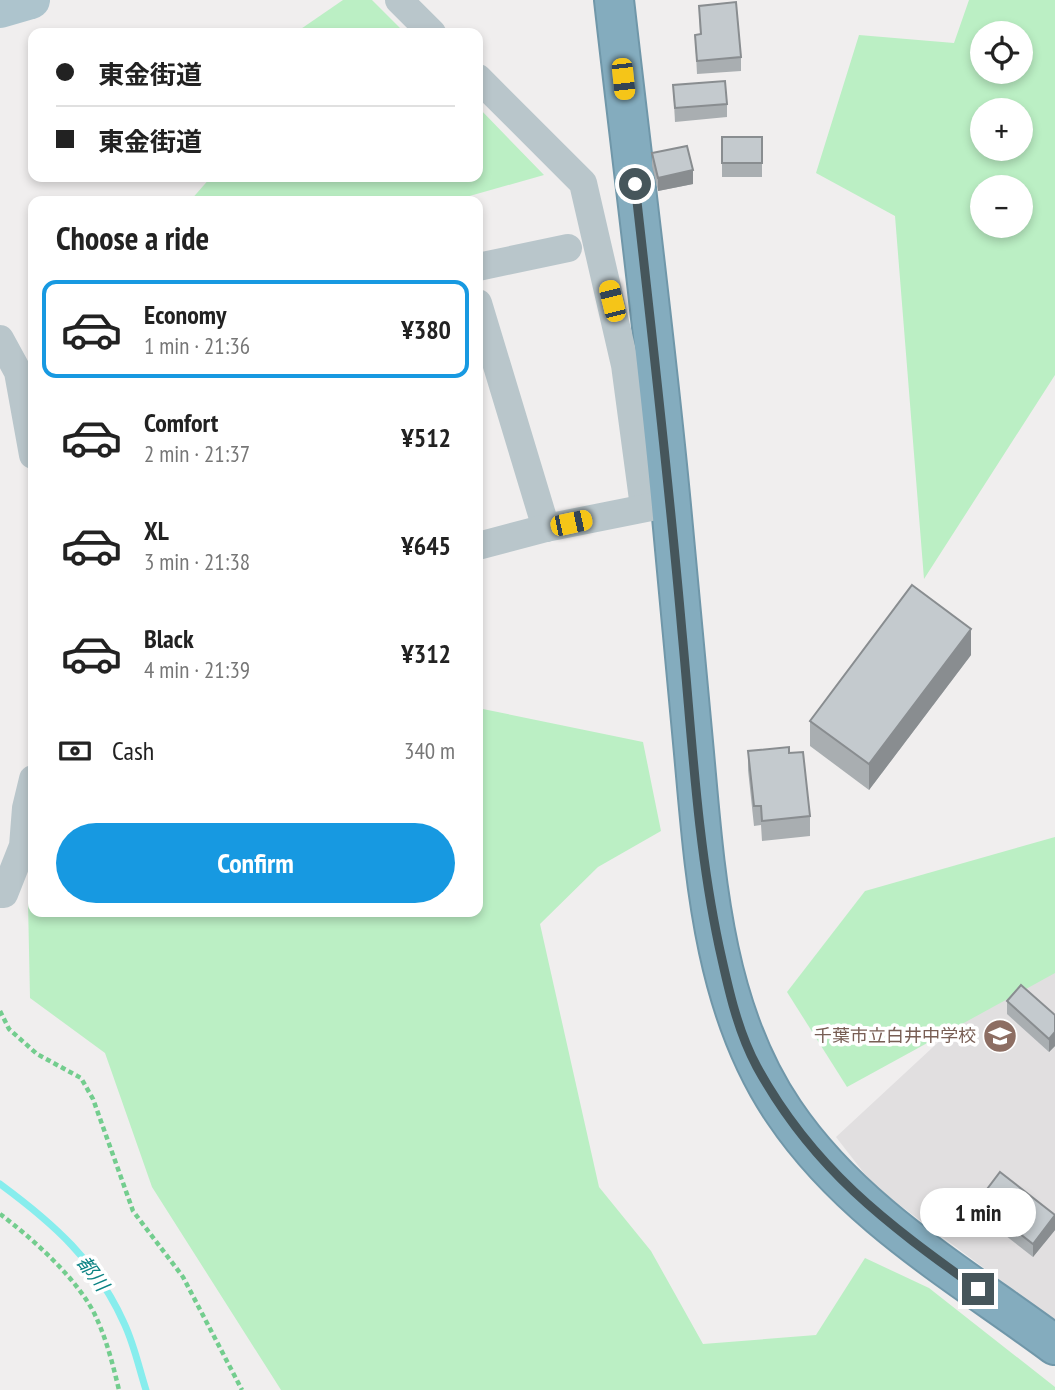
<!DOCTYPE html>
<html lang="en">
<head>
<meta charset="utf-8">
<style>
  :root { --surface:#fff; --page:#f6f6f6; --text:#222; --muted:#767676; --line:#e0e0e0; --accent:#1799e1 }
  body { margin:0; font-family:"PT Sans Narrow","Noto Sans JP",sans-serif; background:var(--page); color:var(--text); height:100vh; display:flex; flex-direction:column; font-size:26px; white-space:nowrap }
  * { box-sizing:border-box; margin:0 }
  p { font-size:23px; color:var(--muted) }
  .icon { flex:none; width:38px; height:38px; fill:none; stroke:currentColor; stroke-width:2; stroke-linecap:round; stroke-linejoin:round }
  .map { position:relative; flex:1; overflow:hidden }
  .drawer { position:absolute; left:28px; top:196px; width:455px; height:721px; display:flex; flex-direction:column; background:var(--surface); border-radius:14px; box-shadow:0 4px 10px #0003 }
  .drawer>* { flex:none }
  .banner { position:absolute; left:28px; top:28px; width:455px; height:154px; border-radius:14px; box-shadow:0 4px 10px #0003; display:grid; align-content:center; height:154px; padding:0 28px; background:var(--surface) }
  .fabs { position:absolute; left:970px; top:21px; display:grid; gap:14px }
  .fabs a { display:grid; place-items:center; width:63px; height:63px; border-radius:50%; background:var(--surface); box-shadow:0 4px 10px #0003; font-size:35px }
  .end { position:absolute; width:32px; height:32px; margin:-16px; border:9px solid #46565b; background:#fff; box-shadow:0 0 0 4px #fff }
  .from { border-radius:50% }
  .bubble { position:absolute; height:49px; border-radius:24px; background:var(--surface); box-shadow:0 4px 10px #0003; font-size:23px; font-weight:700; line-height:49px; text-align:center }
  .car { position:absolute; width:21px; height:42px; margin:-21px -10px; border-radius:9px; box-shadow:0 0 5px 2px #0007; background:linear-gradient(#f5c518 24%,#345 0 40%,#f5c518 0 76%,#345 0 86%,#f5c518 0) }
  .banner b { display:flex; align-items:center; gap:24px; height:66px; font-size:26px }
  .banner b+b { border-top:2px solid var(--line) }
  .banner i { width:18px; height:18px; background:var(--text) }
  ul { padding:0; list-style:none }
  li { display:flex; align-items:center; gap:21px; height:98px; margin:0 14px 10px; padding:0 14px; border:4px solid transparent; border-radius:14px }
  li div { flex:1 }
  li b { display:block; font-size:26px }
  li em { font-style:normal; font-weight:700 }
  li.on { border-color:var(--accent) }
  li>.icon { width:63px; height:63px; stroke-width:1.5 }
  h2 { padding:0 28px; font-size:32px; line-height:84px }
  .pay { display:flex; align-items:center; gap:18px; height:77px; padding:0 28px; font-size:26px }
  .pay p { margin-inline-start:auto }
  .action { display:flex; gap:14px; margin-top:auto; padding:14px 28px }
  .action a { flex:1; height:80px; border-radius:42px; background:var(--accent); color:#fff; font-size:28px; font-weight:700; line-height:80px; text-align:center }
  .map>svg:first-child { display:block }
  .education { fill:#e1dfe0 }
  .green { fill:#bbefc4; fill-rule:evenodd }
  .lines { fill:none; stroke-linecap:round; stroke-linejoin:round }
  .stream { stroke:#87eded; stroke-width:7 }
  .highway-casing { stroke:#7097a9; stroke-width:42 }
  .path { stroke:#73cd8e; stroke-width:4.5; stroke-dasharray:5 3.5; stroke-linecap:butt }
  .street { stroke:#b9c6cb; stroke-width:28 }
  .primary { stroke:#adc4cd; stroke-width:38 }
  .highway { stroke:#84acbe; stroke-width:38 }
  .wall { fill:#a9aeb1 }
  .shaded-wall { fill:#898d90 }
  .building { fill:#c4cace; stroke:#898d90; stroke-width:2 }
  .route { stroke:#46565b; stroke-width:9 }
  .labels { text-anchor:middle; stroke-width:7; stroke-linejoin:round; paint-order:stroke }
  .education-label { font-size:18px; fill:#785e54; stroke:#fff; text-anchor:end }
  .water-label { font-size:19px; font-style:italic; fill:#0c8384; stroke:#fff }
</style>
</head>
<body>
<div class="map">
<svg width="1055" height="1390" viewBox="0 0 1055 1390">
  <rect width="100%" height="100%" fill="#f0eeee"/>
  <polygon class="education" points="1055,934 1055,1321 874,1186 836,1137"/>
  <g class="green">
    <polygon points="343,0 372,0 405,33 295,33"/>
    <path d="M969,0H1055V375L924,579L895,216L816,173L859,35L954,43ZM982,33H1020V72H982ZM1020,110V149H982V110ZM982,187H1020V226H982Z"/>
    <polygon points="478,107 544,175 452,201 190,201 211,177 478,177"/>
    <polygon points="478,708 643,742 661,831 598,867 540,924 599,1187 651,1251 703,1344 816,1335 865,1258 929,1288 1055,1387 1055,1390 281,1390 152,1187 105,1053 30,998 28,902 33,882 33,912 478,912"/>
    <polygon points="1055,837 1055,973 847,1087 787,992 865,891"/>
  </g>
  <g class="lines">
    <path class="stream" d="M0,1184C53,1223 97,1262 124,1323C134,1344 139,1368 146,1390"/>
    <g class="highway-casing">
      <path id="highway" d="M614,0C633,169 655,337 671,506C679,588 686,671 694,753C705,874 713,1008 784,1112C852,1213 959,1274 1055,1345"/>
    </g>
    <g class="path">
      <polyline points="0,1011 9,1029 37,1054 81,1078 93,1099 133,1211 183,1277 242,1390"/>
      <path d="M0,1214C32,1238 79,1280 96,1317C107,1341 113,1365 119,1390"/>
    </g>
    <g class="street">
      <polyline points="399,0 432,33"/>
      <polyline points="478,78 583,183 625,365 644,507"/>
      <polyline points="478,267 568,248"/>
      <polyline points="478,303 546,528"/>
      <polyline points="0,339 18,372 33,455"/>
      <polyline points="478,546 546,528 661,505"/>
      <polyline points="0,894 4,894 23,846 26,808 33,779"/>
    </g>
    <polyline class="primary" points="0,9 31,0"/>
    <use href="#highway" class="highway"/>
  </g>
  <g class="wall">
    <polygon points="699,6 741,57 741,71 697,74 695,35 700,34"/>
    <polygon points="673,85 727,104 727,117 675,122"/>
    <rect x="722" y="137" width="40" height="40"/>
    <polygon points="652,153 693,184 658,191 652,166"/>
    <polygon points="971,655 869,790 810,746 810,721"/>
    <polygon points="748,751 789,753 810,816 810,836 762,841 761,825 754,826 748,770"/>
    <polygon points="1007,1001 1055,1015 1055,1046 1049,1052 1007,1014"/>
    <polygon points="978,1201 1055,1215 1055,1230 1033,1257 978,1214"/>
  </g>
  <g class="shaded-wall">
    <polygon points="693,170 693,184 658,191 658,178"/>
    <polygon points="971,629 971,655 869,790 869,764"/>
    <polygon points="1055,1032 1055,1046 1049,1052 1049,1039"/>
    <polygon points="1055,1216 1055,1230 1033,1257 1033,1244"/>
  </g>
  <g class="building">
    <polygon points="736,2 741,57 697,61 695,35 701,34 699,6"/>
    <polygon points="725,81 727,104 675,108 673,85"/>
    <rect x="722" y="137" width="40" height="26"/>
    <polygon points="687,146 693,170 658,178 652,153"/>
    <polygon points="912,585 971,629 869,764 810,721"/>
    <polygon points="789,747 789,753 803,752 810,816 762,821 761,806 754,806 748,751"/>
    <polygon points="1021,985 1055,1015 1055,1032 1049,1039 1007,1001"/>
    <polygon points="1000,1172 1055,1215 1033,1244 978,1201"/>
  </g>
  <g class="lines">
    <path class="route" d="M635,184C652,333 669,482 682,632C692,737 697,843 719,946C728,987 737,1030 757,1067C813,1169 886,1223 978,1289"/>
  </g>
  <defs>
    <g id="school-disc" transform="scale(1.75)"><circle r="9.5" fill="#8d6e63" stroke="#fff"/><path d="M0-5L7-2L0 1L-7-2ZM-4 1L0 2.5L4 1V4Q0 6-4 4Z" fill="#fff"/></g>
  </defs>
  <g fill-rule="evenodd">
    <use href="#school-disc" x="1000" y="1036"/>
  </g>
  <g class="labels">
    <g class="education-label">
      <text x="976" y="1042">千葉市立白井中学校</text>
    </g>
    <g class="water-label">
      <text transform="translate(93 1273) rotate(53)" y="7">都川</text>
    </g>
  </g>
</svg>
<div class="fabs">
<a><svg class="icon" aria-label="locate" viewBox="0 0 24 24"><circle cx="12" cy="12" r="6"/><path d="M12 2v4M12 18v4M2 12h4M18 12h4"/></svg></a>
<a>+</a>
<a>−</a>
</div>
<i class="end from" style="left:635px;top:184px"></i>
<i class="end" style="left:978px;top:1289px"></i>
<div class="bubble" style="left:920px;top:1188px;width:116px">1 min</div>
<i class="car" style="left:623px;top:79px;rotate:174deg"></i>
<i class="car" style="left:612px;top:301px;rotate:346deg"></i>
<i class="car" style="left:571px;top:523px;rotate:78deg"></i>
<div class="banner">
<b><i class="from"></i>東金街道</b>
<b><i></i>東金街道</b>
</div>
<section class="drawer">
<h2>Choose a ride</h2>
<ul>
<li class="on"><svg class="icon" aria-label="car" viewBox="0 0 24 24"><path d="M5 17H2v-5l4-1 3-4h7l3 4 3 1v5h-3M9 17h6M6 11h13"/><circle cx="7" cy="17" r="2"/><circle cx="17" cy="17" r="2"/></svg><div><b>Economy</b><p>1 min · 21:36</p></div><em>¥380</em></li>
<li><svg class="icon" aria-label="car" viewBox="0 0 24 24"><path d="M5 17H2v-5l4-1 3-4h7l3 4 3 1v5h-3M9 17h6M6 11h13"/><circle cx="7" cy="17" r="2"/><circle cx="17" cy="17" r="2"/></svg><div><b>Comfort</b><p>2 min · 21:37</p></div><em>¥512</em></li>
<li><svg class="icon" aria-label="car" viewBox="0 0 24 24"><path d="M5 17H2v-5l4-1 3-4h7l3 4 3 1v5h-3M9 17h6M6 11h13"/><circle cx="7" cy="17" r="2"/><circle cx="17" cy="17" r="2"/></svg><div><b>XL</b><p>3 min · 21:38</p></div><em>¥645</em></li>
<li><svg class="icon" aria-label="car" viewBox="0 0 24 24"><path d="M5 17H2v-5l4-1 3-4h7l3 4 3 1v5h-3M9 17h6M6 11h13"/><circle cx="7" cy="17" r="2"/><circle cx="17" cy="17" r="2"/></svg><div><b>Black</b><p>4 min · 21:39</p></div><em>¥312</em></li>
</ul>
<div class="pay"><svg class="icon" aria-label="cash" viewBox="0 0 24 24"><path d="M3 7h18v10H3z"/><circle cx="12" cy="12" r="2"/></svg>Cash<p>340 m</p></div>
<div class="action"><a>Confirm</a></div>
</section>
</div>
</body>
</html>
